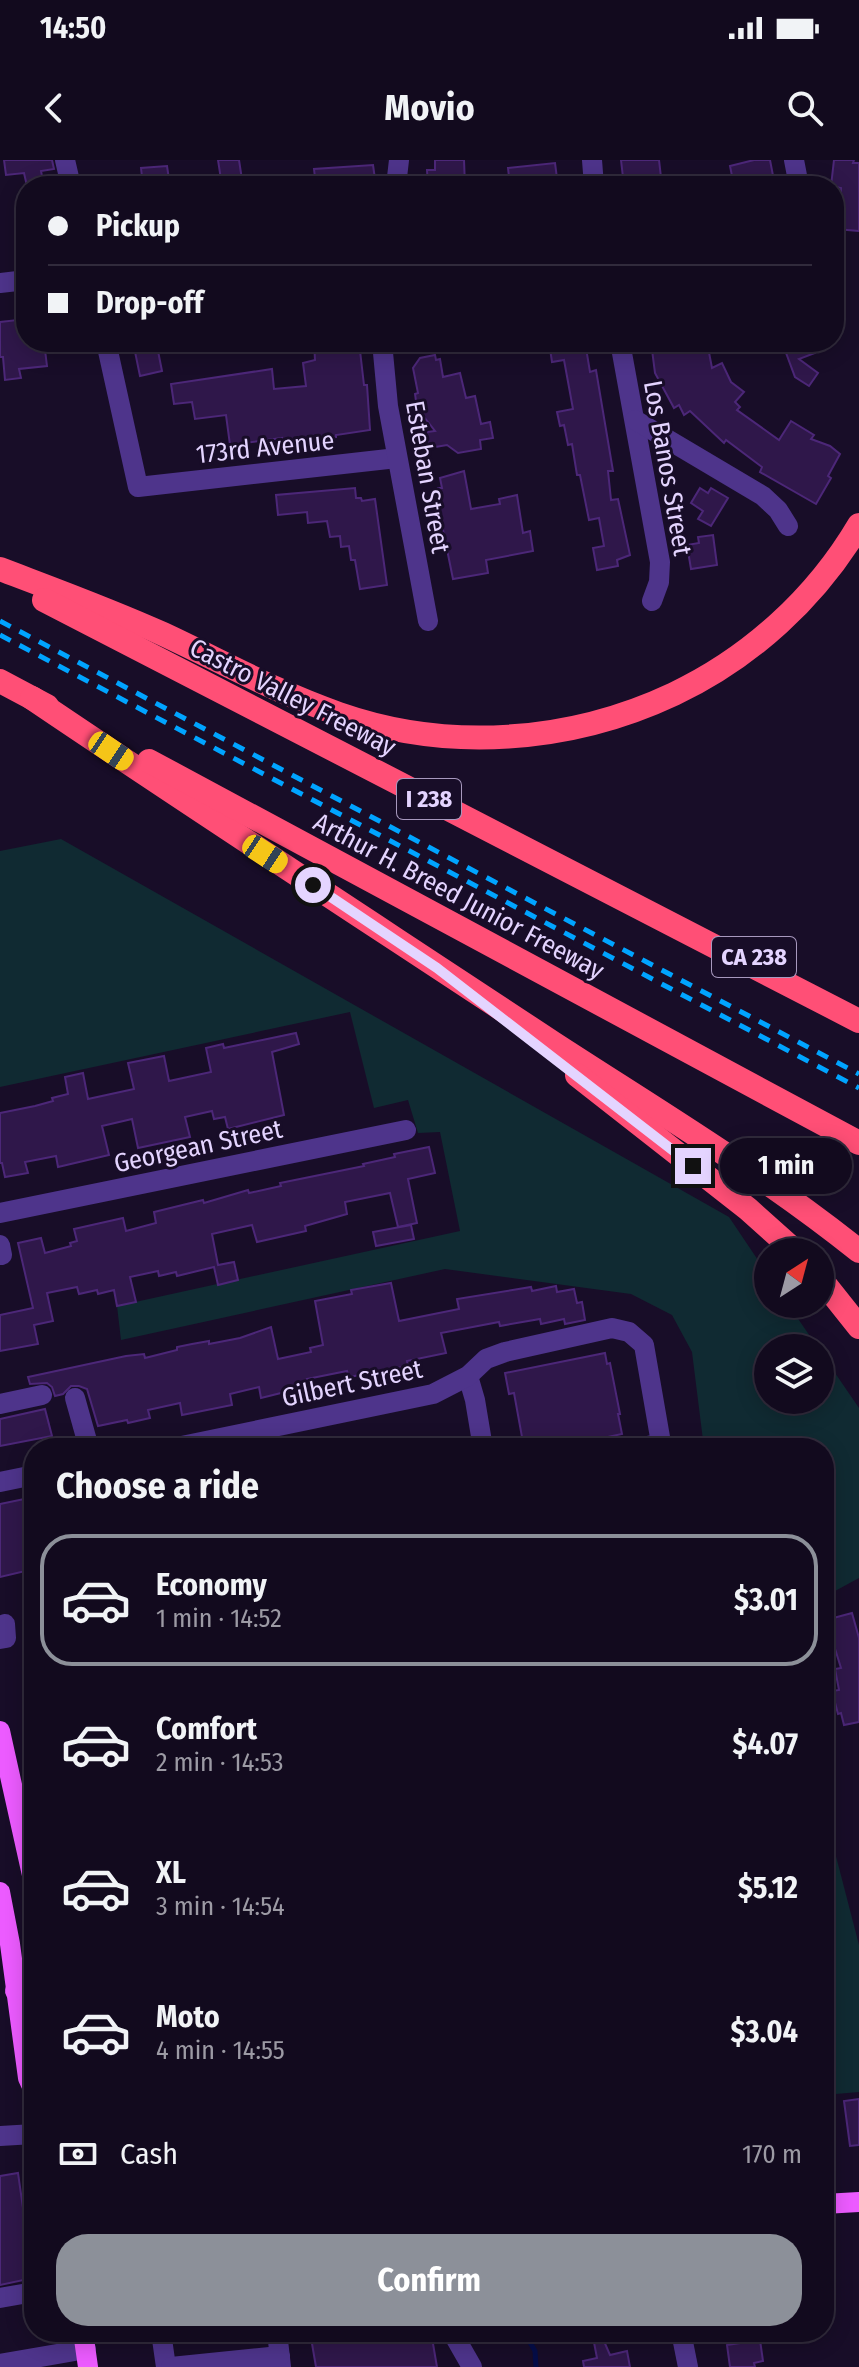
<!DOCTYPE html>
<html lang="en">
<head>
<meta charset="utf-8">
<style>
  :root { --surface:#120a1e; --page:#1f182b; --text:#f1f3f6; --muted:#9c9aa4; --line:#312b3c; --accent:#8c9099 }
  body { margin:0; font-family:"Fira Sans Condensed",sans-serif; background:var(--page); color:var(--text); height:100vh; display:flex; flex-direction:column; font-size:30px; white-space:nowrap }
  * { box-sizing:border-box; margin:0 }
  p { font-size:26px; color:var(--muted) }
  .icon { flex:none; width:44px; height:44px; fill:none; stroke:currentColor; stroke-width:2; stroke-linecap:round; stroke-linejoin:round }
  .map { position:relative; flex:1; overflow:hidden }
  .details { position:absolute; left:24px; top:1278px; width:810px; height:904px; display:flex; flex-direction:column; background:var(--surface); border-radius:32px; box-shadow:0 4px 20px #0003,0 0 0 2px var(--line) }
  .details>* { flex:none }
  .hud { position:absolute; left:16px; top:16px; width:828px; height:176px; border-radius:32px; box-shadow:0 4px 20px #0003,0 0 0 2px var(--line); display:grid; align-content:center; height:176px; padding:0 32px; background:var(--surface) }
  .needle { width:52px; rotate:36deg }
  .buttons { position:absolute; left:754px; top:1078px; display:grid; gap:16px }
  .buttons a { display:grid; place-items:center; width:80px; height:80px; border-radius:50%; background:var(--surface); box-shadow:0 4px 20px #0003,0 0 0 2px var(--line); font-size:40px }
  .end { position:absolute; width:36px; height:36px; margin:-18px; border:10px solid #e4d4ff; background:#111; box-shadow:0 0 0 4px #111 }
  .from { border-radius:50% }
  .bubble { position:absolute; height:56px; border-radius:28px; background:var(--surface); box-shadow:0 4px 20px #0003,0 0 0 2px var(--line); font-size:26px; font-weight:700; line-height:56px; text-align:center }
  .car { position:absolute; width:24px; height:48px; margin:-24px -12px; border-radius:10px; box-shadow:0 0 6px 2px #0007; background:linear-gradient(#f5c518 24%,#345 0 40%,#f5c518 0 76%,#345 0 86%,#f5c518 0) }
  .hud b { display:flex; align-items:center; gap:28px; height:76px; font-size:30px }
  .hud b+b { border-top:2px solid var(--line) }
  .hud i { width:20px; height:20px; background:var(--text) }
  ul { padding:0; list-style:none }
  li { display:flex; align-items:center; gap:24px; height:132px; margin:0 16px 12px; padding:0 16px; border:4px solid transparent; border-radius:32px }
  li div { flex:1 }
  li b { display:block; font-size:30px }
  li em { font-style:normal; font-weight:700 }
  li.on { border-color:var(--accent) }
  li>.icon { width:72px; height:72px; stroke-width:1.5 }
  h2 { padding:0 32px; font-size:36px; line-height:96px }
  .pay { display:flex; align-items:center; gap:20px; height:88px; padding:0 32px; font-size:30px }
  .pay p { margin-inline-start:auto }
  .cta { display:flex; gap:16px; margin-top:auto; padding:16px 32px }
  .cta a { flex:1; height:92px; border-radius:32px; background:var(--accent); color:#fff; font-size:32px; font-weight:700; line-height:92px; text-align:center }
  .status { display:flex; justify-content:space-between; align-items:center; height:56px; padding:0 40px; background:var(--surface); direction:ltr }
  .status svg { height:22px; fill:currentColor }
  header { display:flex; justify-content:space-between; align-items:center; height:104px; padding:0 32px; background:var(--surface); font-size:36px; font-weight:700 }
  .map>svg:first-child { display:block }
  .green { fill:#102a32 }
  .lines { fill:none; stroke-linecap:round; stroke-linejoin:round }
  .stream { stroke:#050d48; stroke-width:5 }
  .building { fill:#2f174a; stroke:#4c2778; stroke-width:2 }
  .minor { stroke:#4e348b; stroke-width:20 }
  .major { stroke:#ec5bff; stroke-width:20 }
  .highway { stroke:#ff4f76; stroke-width:24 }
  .rail { stroke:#00a4ff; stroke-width:5; stroke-dasharray:12 10; stroke-linecap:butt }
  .route { stroke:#e4d4ff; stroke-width:10 }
  .labels { text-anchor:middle; stroke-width:6; stroke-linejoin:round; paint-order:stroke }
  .shield { fill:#180d28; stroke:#a798be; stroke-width:2 }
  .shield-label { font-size:24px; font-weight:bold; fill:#e4d4ff }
  .street-label { font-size:26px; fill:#e4d4ff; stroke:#180d28 }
</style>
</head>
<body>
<div class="status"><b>14:50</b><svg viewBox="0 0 49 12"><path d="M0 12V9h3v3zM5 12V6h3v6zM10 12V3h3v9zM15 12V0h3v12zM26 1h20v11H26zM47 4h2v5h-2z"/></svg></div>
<header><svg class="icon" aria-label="back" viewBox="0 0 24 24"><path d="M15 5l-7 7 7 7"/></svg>Movio<svg class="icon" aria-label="search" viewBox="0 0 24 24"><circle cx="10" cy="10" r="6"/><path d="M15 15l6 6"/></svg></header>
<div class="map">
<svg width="859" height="2207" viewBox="0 0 859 2207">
  <rect width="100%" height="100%" fill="#180d28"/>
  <g class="green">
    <polygon points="61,679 729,1057 768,1115 768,1144 788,1144 818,1188 768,1188 768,1240 820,1240 820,1191 859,1248 859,1418 824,1437 824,1288 704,1288 692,1192 672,1155 631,1134 445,1109 121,1180 117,1146 460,1071 440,972 418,973 408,940 374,948 350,852 0,927 0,691"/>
    <polygon points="824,1650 859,1785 859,1932 824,1935"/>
  </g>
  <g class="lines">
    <polyline class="stream" points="524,2172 535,2191 536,2207"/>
  </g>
  <g class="building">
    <polygon points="4,0 52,0 54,9 41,11 44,26 27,26 24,13 6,15"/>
    <polygon points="218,0 239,0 243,26 222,26"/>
    <polygon points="435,0 464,0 465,26 428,26 427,10 435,10"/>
    <polygon points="621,0 659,0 662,26 624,26"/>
    <polygon points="754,0 770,0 775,26 734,26 730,6"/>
    <polygon points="834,0 854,0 853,3 859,3 859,71 836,69 837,55 840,55 841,28 831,26"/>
    <polygon points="555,3 558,26 510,26 508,8"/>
    <polygon points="373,5 376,26 316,26 314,9"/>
    <polygon points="167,6 170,26 143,26 141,8"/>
    <polygon points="26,159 26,182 44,182 47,206 19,209 21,218 5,220 3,197 0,197 0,162"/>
    <polygon points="133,182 153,182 157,186 162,211 140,216"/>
    <polygon points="314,182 359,182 364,225 367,225 370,270 336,275 336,277 282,282 282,278 230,285 226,255 195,259 192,242 174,244 171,224 272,209 274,229 306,226 303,203 315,200"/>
    <polygon points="549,182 585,182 590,212 596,210 613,311 608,311 611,340 618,339 630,395 617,400 618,406 597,410 593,388 604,386 599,358 589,360 580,315 577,315 572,284 568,285 564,265 560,266 557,252 573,249 564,200 552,202"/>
    <polygon points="651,182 707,182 712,208 722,203 731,222 744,232 735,242 740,247 737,250 779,280 791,261 814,275 811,279 830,286 840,294 828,316 831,318 816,344 760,312 762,307 726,280 724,283 690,251 684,255 679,245 674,248 655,213"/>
    <polygon points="782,182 811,182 815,193 799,199 818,213 809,226 795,217"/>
    <polygon points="435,195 436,200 440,199 443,217 460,213 466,238 475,236 481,264 490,262 493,278 480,280 481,289 458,293 447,285 429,288 427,272 435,271 417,248 415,234 418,233 413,208 420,198"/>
    <polygon points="464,311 471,349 500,344 499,339 517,335 523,373 530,371 533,391 486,400 488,413 453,419 436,335 439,334 438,328 442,328 440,318"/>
    <polygon points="355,328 356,338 361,338 362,341 375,339 387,425 360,429 355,400 351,400 349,386 341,387 340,376 330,377 327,361 308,363 307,352 278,355 276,335"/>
    <polygon points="700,328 708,333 711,328 728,338 711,366 698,359 703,351 691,343"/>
    <polygon points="713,375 717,405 691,409 687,385 699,383 698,377"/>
    <polygon points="296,873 299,884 272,892 284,955 228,969 225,957 214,959 212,951 185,957 190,977 138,988 132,959 102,966 109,995 58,1007 56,996 25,1002 28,1013 5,1017 2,1003 0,1003 0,953 35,946 53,941 52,938 68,934 65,917 83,913 88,939 134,929 128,903 164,896 169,921 211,912 206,888 223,884 224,888"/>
    <polygon points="429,987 435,1013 408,1019 417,1063 398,1067 390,1033 345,1042 347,1054 305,1066 306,1071 257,1082 252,1065 212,1074 218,1105 234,1102 238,1120 218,1125 214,1107 177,1116 176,1112 159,1116 158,1111 130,1117 136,1142 117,1146 114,1130 98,1134 97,1130 79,1134 77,1127 47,1133 53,1161 34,1165 38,1184 0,1191 0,1155 33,1148 18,1083 41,1078 45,1093 71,1086 70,1083 77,1081 74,1069 123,1058 126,1071 156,1063 154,1052 203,1040 204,1043 248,1030 249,1033 281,1026 280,1023 364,1006 363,1004 395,997 394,994"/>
    <polygon points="411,1065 414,1079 376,1086 373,1072"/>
    <polygon points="391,1123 399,1161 459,1149 457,1139 531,1127 532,1131 556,1126 557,1132 574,1129 577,1143 582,1142 585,1160 565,1164 564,1159 541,1164 540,1159 500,1166 499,1162 441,1173 446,1193 407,1201 408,1206 349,1217 347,1211 307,1219 309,1226 261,1238 259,1227 230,1234 232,1245 182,1255 180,1243 148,1250 150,1258 128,1263 127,1260 98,1266 87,1229 79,1226 71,1226 63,1234 55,1236 52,1227 47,1223 30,1224 28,1217 126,1196 144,1194 145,1198 177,1190 177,1187 192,1184 209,1181 209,1184 240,1178 271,1167 278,1199 311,1192 310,1188 323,1185 315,1141 352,1134 351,1130"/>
    <polygon points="605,1193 607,1204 610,1203 620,1254 618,1254 622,1274 555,1288 524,1288 514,1233 509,1234 505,1213"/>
    <polygon points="45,1249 52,1276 0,1286 0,1259"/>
    <polygon points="34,1337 34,1409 0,1417 0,1344"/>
    <polygon points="852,1453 859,1478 859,1562 844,1565 841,1553 838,1554 832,1531 839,1530 835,1509 841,1508 826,1460"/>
    <polygon points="859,1939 859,1985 850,1986 844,1941"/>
    <polygon points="18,2013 33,2118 0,2125 0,2016"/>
    <polygon points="310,2172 431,2172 437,2207 316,2207"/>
    <polygon points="592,2172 600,2172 610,2195 627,2191 630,2207 584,2207 583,2201 597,2198"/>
    <polygon points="760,2180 763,2201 754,2203 755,2207 730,2207 727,2185"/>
  </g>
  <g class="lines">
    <g class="minor">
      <polyline points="65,0 71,26"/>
      <polyline points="592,0 594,26"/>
      <polyline points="794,0 799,26"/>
      <polyline points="396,26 399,0"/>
      <polyline points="0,123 26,120"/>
      <polyline points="834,128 835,130"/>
      <polyline points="106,182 138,327 397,298"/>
      <polyline points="382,182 388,246 428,461"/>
      <polyline points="620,182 660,402 659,422 652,441"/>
      <polyline points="635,260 763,336 778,350 788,366"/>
      <polyline points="0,1053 406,970"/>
      <polyline points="0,1085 2,1095 0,1095"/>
      <polyline points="468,1216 475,1240 483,1288"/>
      <polyline points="75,1238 89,1288"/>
      <polyline points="0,1244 42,1235"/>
      <polyline points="172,1288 433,1234 468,1216 486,1199 505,1192 612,1168 629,1172 644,1185 661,1283 639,1288"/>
      <polyline points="0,1322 34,1315"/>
      <polyline points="0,1479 6,1478 5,1464"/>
      <polyline points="0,1976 34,1974"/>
      <polyline points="0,2138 34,2132"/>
      <polyline points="161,2172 166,2207"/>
      <polyline points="277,2172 281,2207"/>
      <polyline points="452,2172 472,2207"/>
      <polyline points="681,2172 688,2207"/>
      <polyline points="0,2204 86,2189"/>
      <polyline points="171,2207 280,2196"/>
    </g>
    <g class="major">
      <polyline points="0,1571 34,1724"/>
      <polyline points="0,1732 10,1784 28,1918 34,1931"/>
      <polyline points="15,1831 34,1818"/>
      <polyline points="824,2044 859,2042"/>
      <polyline points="83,2172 88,2207"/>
    </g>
    <g class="highway">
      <path d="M0,409C55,430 110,450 163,474C221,501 278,533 339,554C448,592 570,583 674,534C750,498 816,438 859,365"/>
      <polyline points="44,440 859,861"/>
      <polyline points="0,521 47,546"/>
      <path d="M32,538C205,655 379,768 553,883C656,950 763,1014 859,1091"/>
      <polyline points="149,601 859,983"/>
      <polyline points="577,915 748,1049 796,1092"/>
      <polyline points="820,1118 859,1167"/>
    </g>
    <g class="rail">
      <polyline points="0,461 859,914"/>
      <polyline points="0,475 859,928"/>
    </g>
  </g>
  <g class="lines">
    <polyline class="route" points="313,725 437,808 693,1006"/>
  </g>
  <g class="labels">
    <g class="shield">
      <rect x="397" y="619" width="64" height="40" rx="6"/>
      <rect x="712" y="777" width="84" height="40" rx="6"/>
    </g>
    <g class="shield-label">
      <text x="429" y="647">I 238</text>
      <text x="754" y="805">CA 238</text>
    </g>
    <g class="street-label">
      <text transform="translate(265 287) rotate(-6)" y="9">173rd Avenue</text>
      <text transform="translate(668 308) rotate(80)" y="9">Los Banos Street</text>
      <text transform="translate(428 317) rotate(80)" y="9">Esteban Street</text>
      <text transform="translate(293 537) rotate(27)" y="9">Castro Valley Freeway</text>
      <text transform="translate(459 736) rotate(28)" y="9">Arthur H. Breed Junior Freeway</text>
      <text transform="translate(198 986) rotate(-12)" y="9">Georgean Street</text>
      <text transform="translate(352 1223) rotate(-12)" y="9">Gilbert Street</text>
    </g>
  </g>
</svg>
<div class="buttons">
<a><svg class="needle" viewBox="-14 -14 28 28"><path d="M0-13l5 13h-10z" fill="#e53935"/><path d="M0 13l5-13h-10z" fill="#9c9aa4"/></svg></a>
<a><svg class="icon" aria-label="layers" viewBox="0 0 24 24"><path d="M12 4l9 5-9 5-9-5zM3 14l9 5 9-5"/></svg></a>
</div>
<i class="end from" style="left:313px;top:725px"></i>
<i class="end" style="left:693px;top:1006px"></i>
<div class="bubble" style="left:720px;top:978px;width:132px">1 min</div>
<i class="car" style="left:111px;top:591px;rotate:124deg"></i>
<i class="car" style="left:265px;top:694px;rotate:123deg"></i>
<div class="hud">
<b><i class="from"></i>Pickup</b>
<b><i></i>Drop-off</b>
</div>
<section class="details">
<h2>Choose a ride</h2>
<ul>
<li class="on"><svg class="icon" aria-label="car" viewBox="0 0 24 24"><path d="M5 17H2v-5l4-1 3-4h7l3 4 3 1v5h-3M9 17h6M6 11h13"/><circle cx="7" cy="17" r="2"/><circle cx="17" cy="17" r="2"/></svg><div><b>Economy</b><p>1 min · 14:52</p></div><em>$3.01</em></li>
<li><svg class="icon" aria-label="car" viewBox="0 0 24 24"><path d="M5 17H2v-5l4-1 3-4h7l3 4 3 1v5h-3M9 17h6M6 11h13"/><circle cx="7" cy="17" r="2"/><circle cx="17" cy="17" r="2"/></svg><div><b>Comfort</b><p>2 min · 14:53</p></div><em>$4.07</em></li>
<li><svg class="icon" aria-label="car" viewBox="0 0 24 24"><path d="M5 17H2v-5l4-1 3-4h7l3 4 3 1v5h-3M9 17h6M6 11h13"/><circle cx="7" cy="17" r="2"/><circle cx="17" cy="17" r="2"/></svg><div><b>XL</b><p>3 min · 14:54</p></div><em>$5.12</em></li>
<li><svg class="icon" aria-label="car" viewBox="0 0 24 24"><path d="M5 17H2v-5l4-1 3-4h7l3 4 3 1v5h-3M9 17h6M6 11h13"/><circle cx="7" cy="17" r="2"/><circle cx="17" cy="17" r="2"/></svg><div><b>Moto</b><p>4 min · 14:55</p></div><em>$3.04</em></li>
</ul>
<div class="pay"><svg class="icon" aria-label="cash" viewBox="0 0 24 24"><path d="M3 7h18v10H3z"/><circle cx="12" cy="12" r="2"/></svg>Cash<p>170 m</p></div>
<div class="cta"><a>Confirm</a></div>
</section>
</div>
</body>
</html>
